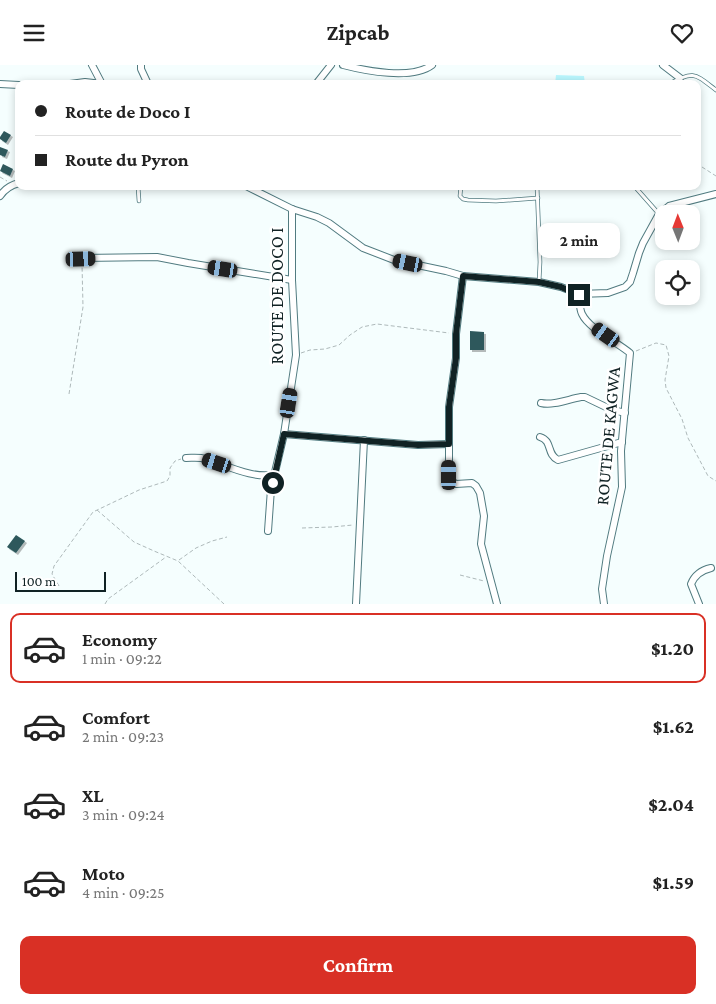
<!DOCTYPE html>
<html lang="en">
<head>
<meta charset="utf-8">
<style>
  :root { --surface:#fff; --page:#f6f6f6; --text:#222; --muted:#767676; --line:#e0e0e0; --accent:#d93025 }
  body { margin:0; font-family:"Crimson Pro",serif; background:var(--page); color:var(--text); height:100vh; display:flex; flex-direction:column; font-size:19px; white-space:nowrap }
  * { box-sizing:border-box; margin:0 }
  p { font-size:16px; color:var(--muted) }
  .icon { flex:none; width:28px; height:28px; fill:none; stroke:currentColor; stroke-width:2; stroke-linecap:round; stroke-linejoin:round }
  .map { position:relative; height:539px; overflow:hidden }
  .side { display:flex; flex-direction:column; background:var(--surface); flex:1 }
  .side>* { flex:none }
  .guide { position:absolute; left:15px; top:15px; width:686px; height:110px; border-radius:10px; box-shadow:0 2px 8px #0003; display:grid; align-content:center; height:110px; padding:0 20px; background:var(--surface) }
  .needle { width:32px; rotate:359deg }
  .controls { position:absolute; left:655px; top:140px; display:grid; gap:10px }
  .controls a { display:grid; place-items:center; width:45px; height:45px; border-radius:10px; background:var(--surface); box-shadow:0 2px 8px #0003; font-size:25px }
  .scale { position:absolute; left:15px; bottom:12px; width:91px; box-sizing:border-box; padding-left:5px; border:2px solid #102224; border-top:0; font-size:14px; line-height:18px; white-space:nowrap; color:#102224; -webkit-text-stroke:4px #fff; paint-order:stroke }
  .end { position:absolute; width:22px; height:22px; margin:-11px; border:6px solid #102224; background:#fff; box-shadow:0 0 0 2px #fff }
  .from { border-radius:50% }
  .bubble { position:absolute; height:35px; border-radius:10px; background:var(--surface); box-shadow:0 2px 8px #0003; font-size:16px; font-weight:700; line-height:35px; text-align:center }
  .car { position:absolute; width:15px; height:30px; margin:-15px -8px; border-radius:6px; box-shadow:0 0 4px 1px #0007; background:linear-gradient(#222 24%,#8ab4d8 0 40%,#222 0 76%,#8ab4d8 0 86%,#222 0) }
  .guide b { display:flex; align-items:center; gap:18px; height:48px; font-size:19px }
  .guide b+b { border-top:1px solid var(--line) }
  .guide i { width:12px; height:12px; background:var(--text) }
  ul { padding:9px 0 0; list-style:none }
  li { display:flex; align-items:center; gap:15px; height:70px; margin:0 10px 8px; padding:0 10px; border:2px solid transparent; border-radius:10px }
  li div { flex:1 }
  li b { display:block; font-size:19px }
  li em { font-style:normal; font-weight:700 }
  li.active { border-color:var(--accent) }
  li>.icon { width:45px; height:45px; stroke-width:1.5 }
  .action { display:flex; gap:10px; margin-top:auto; padding:10px 20px }
  .action a { flex:1; height:58px; border-radius:10px; background:var(--accent); color:#fff; font-size:20px; font-weight:700; line-height:58px; text-align:center }
  header { display:flex; justify-content:space-between; align-items:center; height:65px; padding:0 20px; background:var(--surface); font-size:22px; font-weight:700 }
  .map>svg:first-child { display:block }
  .green { fill:#baf7fe }
  .building { fill:#2d585c; filter:url(#shadow) }
  .lines { fill:none; stroke-linecap:round; stroke-linejoin:round }
  .lane-casing { stroke:#517b80; stroke-width:4.5 }
  .street-casing { stroke:#517b80; stroke-width:8 }
  .path { stroke:#aeb9ba; stroke-width:1; stroke-dasharray:4 2.5; stroke-linecap:butt }
  .lane { stroke:#fff; stroke-width:3 }
  .street { stroke:#fff; stroke-width:6 }
  .route { stroke:#102224; stroke-width:6 }
  .labels { text-anchor:middle; stroke-width:5; stroke-linejoin:round; paint-order:stroke }
  .street-label { font-size:18px; fill:#102224; stroke:#fff }
</style>
</head>
<body>
<header><svg class="icon" aria-label="menu" viewBox="0 0 24 24"><path d="M4 6h16M4 12h16M4 18h16"/></svg>Zipcab<svg class="icon" aria-label="heart" viewBox="0 0 24 24"><path d="M12 20l-8-8c-3-5 5-10 8-4 3-6 11-1 8 4z"/></svg></header>
<div class="map">
<svg width="716" height="539" viewBox="0 0 716 539">
  <defs>
    <filter id="shadow"><feDropShadow dx="2" dy="2" stdDeviation="0" flood-color="#0004"/></filter>
  </defs>
  <rect width="100%" height="100%" fill="#f5fefe"/>
  <polygon class="green" points="556,10 584,11 585,19 555,19"/>
  <g class="building">
    <polygon points="4,66 11,70 6,78 0,74 0,72"/>
    <polygon points="0,82 8,85 5,92 0,90"/>
    <polygon points="3,99 13,104 10,111 0,106"/>
    <polygon points="470,266 484,267 484,285 470,285"/>
    <polygon points="16,470 25,476 16,488 7,482"/>
  </g>
  <g class="lines">
    <g class="lane-casing">
      <g id="lane">
        <path d="M669,19C694,5 695,9 716,25"/>
        <polyline points="138,121 139,136"/>
        <polyline points="461,121 460,131 463,134 468,135 496,136 538,133"/>
        <polyline points="537,121 540,197 539,217"/>
        <polyline points="636,121 636,123 659,149"/>
      </g>
    </g>
    <g class="street-casing">
      <g id="street">
        <polyline points="92,0 102,19"/>
        <polyline points="141,0 141,4 148,19"/>
        <path d="M343,0C366,6 412,15 432,0"/>
        <polyline points="663,0 680,13"/>
        <polyline points="0,19 19,20"/>
        <polyline points="70,19 85,17 102,19"/>
        <polyline points="316,19 331,0"/>
        <polyline points="246,121 292,144 317,152 329,158 363,183 394,195 446,206 463,211 539,217 561,222 579,229 608,228 625,222 630,217 633,208 639,188 643,178 659,149 669,141 716,129"/>
        <path d="M0,131C4,125 11,120 19,118"/>
        <polyline points="81,193 157,192 188,198 292,215"/>
        <polyline points="463,211 456,269 456,293 449,342 449,410 451,416 456,419 472,418 476,421 480,428 484,451 481,479 497,539"/>
        <path d="M579,229C580,235 579,243 582,249C589,264 617,277 630,288L621,386L622,422L607,491L602,524L604,539"/>
        <path d="M541,338C553,341 569,334 581,332H585L610,344L625,348"/>
        <polyline points="284,369 418,380 449,379"/>
        <path d="M540,372C553,376 546,389 558,395L622,377"/>
        <path d="M186,393C193,393 199,392 206,394C226,400 254,415 275,409"/>
        <polyline points="268,466 271,424 284,369 296,290 292,215 292,144"/>
        <polyline points="356,539 364,375"/>
        <path d="M699,539L691,519C695,509 702,505 711,503"/>
      </g>
    </g>
    <g class="path">
      <polyline points="702,102 716,111"/>
      <polyline points="0,112 7,116"/>
      <polyline points="636,286 656,278 666,280 669,291 665,315 666,323 682,354 688,373 708,411 716,416"/>
      <polyline points="301,288 310,285 325,284 339,280 350,270 362,262 377,259 449,268"/>
      <polyline points="69,329 83,242 82,199"/>
      <polyline points="97,445 134,477 154,486 178,496 224,539"/>
      <polyline points="302,463 332,462 353,460"/>
      <polyline points="179,495 196,483 212,476 227,472"/>
      <polyline points="460,510 484,516"/>
      <polyline points="59,521 52,509 54,501 93,447 139,425 167,416 170,411 170,403 175,396 181,394"/>
      <polyline points="105,539 108,534 166,492"/>
    </g>
    <use href="#lane" class="lane"/>
    <use href="#street" class="street"/>
  </g>
  <g class="lines">
    <polyline class="route" points="273,418 284,369 418,380 449,379 449,342 456,293 456,269 463,211 539,217 561,222 579,230"/>
  </g>
  <g class="labels">
    <g class="street-label">
      <text transform="translate(277 231) rotate(-90)" y="6">ROUTE DE DOCO I</text>
      <text transform="translate(608 371) rotate(-85)" y="6">ROUTE DE KAGWA</text>
    </g>
  </g>
</svg>
<div class="controls">
<a><svg class="needle" viewBox="-14 -14 28 28"><path d="M0-13l5 13h-10z" fill="#e53935"/><path d="M0 13l5-13h-10z" fill="#767676"/></svg></a>
<a><svg class="icon" aria-label="locate" viewBox="0 0 24 24"><circle cx="12" cy="12" r="6"/><path d="M12 2v4M12 18v4M2 12h4M18 12h4"/></svg></a>
</div>
<div class="scale">100 m</div>
<i class="end from" style="left:273px;top:418px"></i>
<i class="end" style="left:579px;top:230px"></i>
<div class="bubble" style="left:538px;top:158px;width:82px">2 min</div>
<i class="car" style="left:81px;top:194px;rotate:88deg"></i>
<i class="car" style="left:408px;top:198px;rotate:282deg"></i>
<i class="car" style="left:223px;top:204px;rotate:279deg"></i>
<i class="car" style="left:606px;top:270px;rotate:305deg"></i>
<i class="car" style="left:289px;top:338px;rotate:9deg"></i>
<i class="car" style="left:217px;top:398px;rotate:288deg"></i>
<i class="car" style="left:449px;top:410px;rotate:0deg"></i>
<div class="guide">
<b><i class="from"></i>Route de Doco I</b>
<b><i></i>Route du Pyron</b>
</div>
</div>
<section class="side">
<ul>
<li class="active"><svg class="icon" aria-label="car" viewBox="0 0 24 24"><path d="M5 17H2v-5l4-1 3-4h7l3 4 3 1v5h-3M9 17h6M6 11h13"/><circle cx="7" cy="17" r="2"/><circle cx="17" cy="17" r="2"/></svg><div><b>Economy</b><p>1 min · 09:22</p></div><em>$1.20</em></li>
<li><svg class="icon" aria-label="car" viewBox="0 0 24 24"><path d="M5 17H2v-5l4-1 3-4h7l3 4 3 1v5h-3M9 17h6M6 11h13"/><circle cx="7" cy="17" r="2"/><circle cx="17" cy="17" r="2"/></svg><div><b>Comfort</b><p>2 min · 09:23</p></div><em>$1.62</em></li>
<li><svg class="icon" aria-label="car" viewBox="0 0 24 24"><path d="M5 17H2v-5l4-1 3-4h7l3 4 3 1v5h-3M9 17h6M6 11h13"/><circle cx="7" cy="17" r="2"/><circle cx="17" cy="17" r="2"/></svg><div><b>XL</b><p>3 min · 09:24</p></div><em>$2.04</em></li>
<li><svg class="icon" aria-label="car" viewBox="0 0 24 24"><path d="M5 17H2v-5l4-1 3-4h7l3 4 3 1v5h-3M9 17h6M6 11h13"/><circle cx="7" cy="17" r="2"/><circle cx="17" cy="17" r="2"/></svg><div><b>Moto</b><p>4 min · 09:25</p></div><em>$1.59</em></li>
</ul>
<div class="action"><a>Confirm</a></div>
</section>
</body>
</html>
